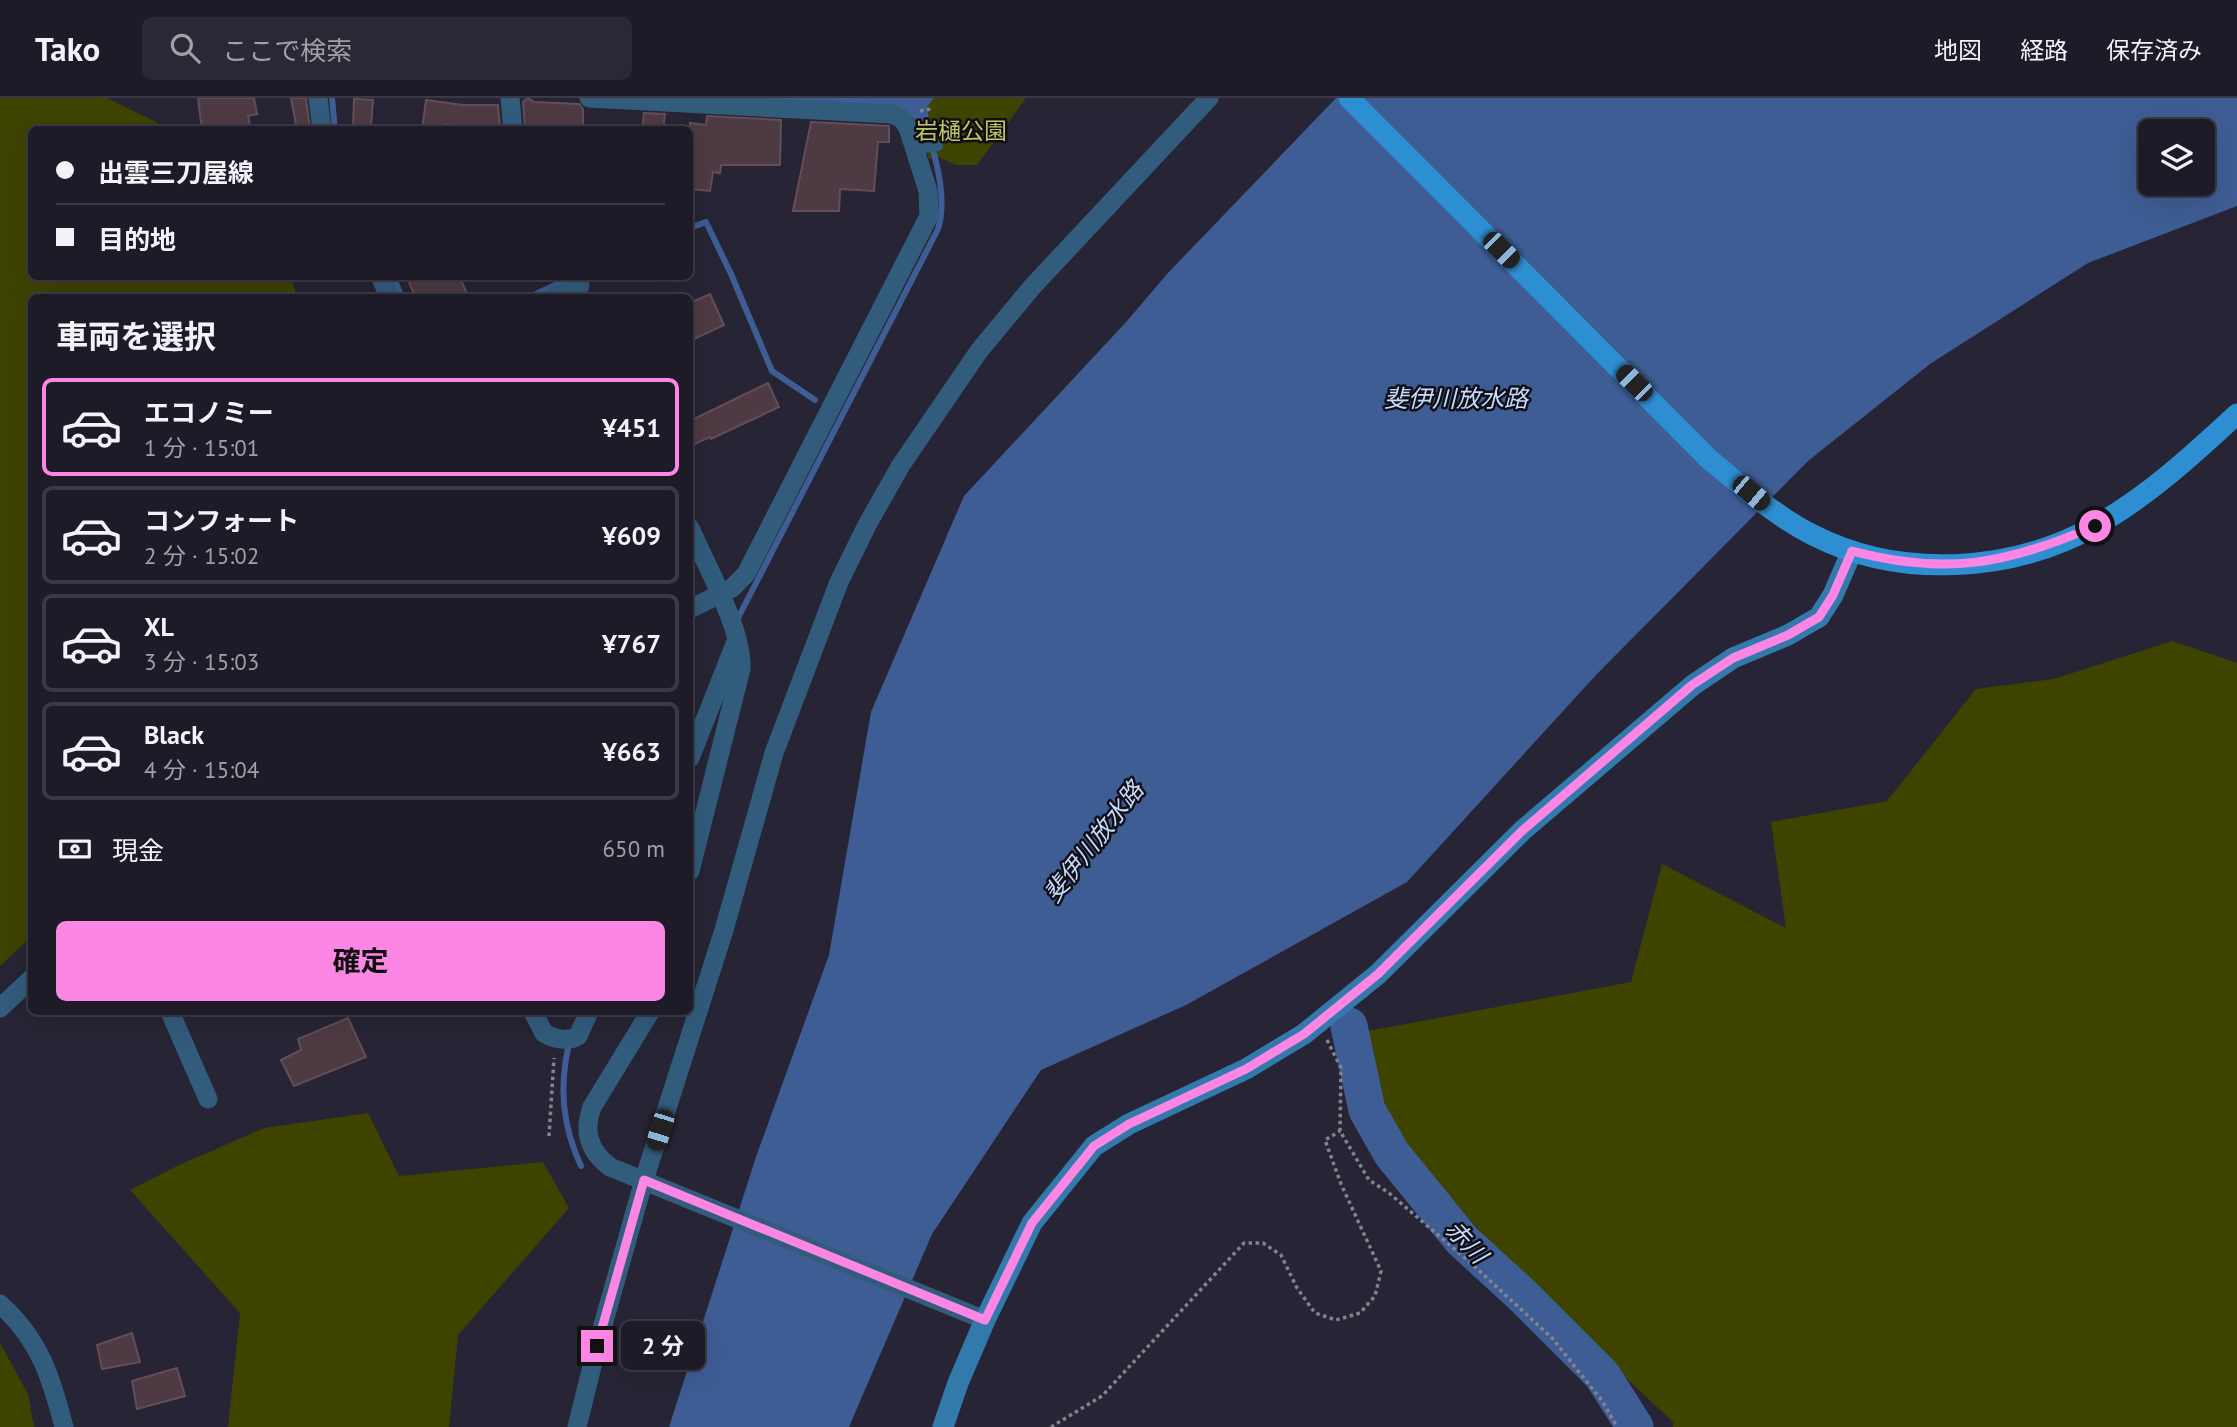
<!DOCTYPE html>
<html lang="ja">
<head>
<meta charset="utf-8">
<style>
  :root { --surface:#1d1b28; --page:#2a2834; --text:#f1f3f6; --muted:#a0a1a8; --line:#3b3945; --accent:#fc86e3 }
  body { margin:0; font-family:"PT Sans","Noto Sans JP",sans-serif; background:var(--page); color:var(--text); height:100vh; display:flex; flex-direction:column; font-size:26px; white-space:nowrap }
  * { box-sizing:border-box; margin:0 }
  p { font-size:23px; color:var(--muted) }
  .icon { flex:none; width:38px; height:38px; fill:none; stroke:currentColor; stroke-width:2; stroke-linecap:round; stroke-linejoin:round }
  .map { position:relative; flex:1; overflow:hidden }
  .sheet { position:absolute; left:28px; top:196px; width:665px; height:721px; display:flex; flex-direction:column; background:var(--surface); border-radius:10px; box-shadow:0 7px 28px #0002,0 0 0 2px var(--line) }
  .sheet>* { flex:none }
  .banner { position:absolute; left:28px; top:28px; width:665px; height:154px; border-radius:10px; box-shadow:0 7px 28px #0002,0 0 0 2px var(--line); display:grid; align-content:center; height:154px; padding:0 28px; background:var(--surface) }
  .fabs { position:absolute; left:2138px; top:21px; display:grid; gap:14px }
  .fabs a { display:grid; place-items:center; width:77px; height:77px; border-radius:10px; background:var(--surface); box-shadow:0 7px 28px #0002,0 0 0 2px var(--line); font-size:35px }
  .end { position:absolute; width:32px; height:32px; margin:-16px; border:9px solid #fc86e3; background:#111; box-shadow:0 0 0 4px #111 }
  .from { border-radius:50% }
  .bubble { position:absolute; height:49px; border-radius:10px; background:var(--surface); box-shadow:0 7px 28px #0002,0 0 0 2px var(--line); font-size:23px; font-weight:700; line-height:49px; text-align:center }
  .car { position:absolute; width:21px; height:42px; margin:-21px -10px; border-radius:9px; box-shadow:0 0 5px 2px #0007; background:linear-gradient(#222 24%,#8ab4d8 0 40%,#222 0 76%,#8ab4d8 0 86%,#222 0) }
  .banner b { display:flex; align-items:center; gap:24px; height:66px; font-size:26px }
  .banner b+b { border-top:2px solid var(--line) }
  .banner i { width:18px; height:18px; background:var(--text) }
  ul { padding:0; list-style:none }
  li { display:flex; align-items:center; gap:21px; height:98px; margin:0 14px 10px; padding:0 14px; border:4px solid var(--line); border-radius:10px }
  li div { flex:1 }
  li b { display:block; font-size:26px }
  li em { font-style:normal; font-weight:700 }
  li.active { border-color:var(--accent) }
  li>.icon { width:63px; height:63px; stroke-width:1.5 }
  h2 { padding:0 28px; font-size:32px; line-height:84px }
  .pay { display:flex; align-items:center; gap:18px; height:77px; padding:0 28px; font-size:26px }
  .pay p { margin-inline-start:auto }
  .primary-button { display:flex; gap:14px; margin-top:auto; padding:14px 28px }
  .primary-button a { flex:1; height:80px; border-radius:10px; background:var(--accent); color:#111; font-size:28px; font-weight:700; line-height:80px; text-align:center }
  header { display:flex; align-items:center; gap:42px; box-sizing:border-box; height:98px; padding:0 35px; background:var(--surface); border-bottom:2px solid var(--line) }
  header strong { font-size:33px }
  nav { display:flex; gap:38px; margin-inline-start:auto; font-size:24px }
  .search { width:490px; height:63px; background:var(--page); display:flex; align-items:center; gap:18px; box-sizing:border-box; padding:0 24px; border-radius:10px; color:var(--muted); font-size:26px }
  .map>svg:first-child { display:block }
  .green { fill:#3f4300 }
  .water { fill:#3e5d94; fill-rule:evenodd }
  .lines { fill:none; stroke-linecap:round; stroke-linejoin:round }
  .stream { stroke:#3e5d94; stroke-width:6 }
  .river { stroke:#3e5d94; stroke-width:37 }
  .building { fill:#4e3a43; stroke:#634e57; stroke-width:2 }
  .path { stroke:#848290; stroke-width:3.5; stroke-dasharray:3.5 3.5; stroke-linecap:butt }
  .lane { stroke:#325c7c; stroke-width:10 }
  .street { stroke:#325c7c; stroke-width:19 }
  .secondary { stroke:#3279ac; stroke-width:21 }
  .primary { stroke:#2d8ed1; stroke-width:21 }
  .route { stroke:#fc86e3; stroke-width:9 }
  .labels { text-anchor:middle; stroke-width:5; stroke-linejoin:round; paint-order:stroke }
  .park-label { font-size:23px; fill:#bdc761; stroke:#100e16 }
  .water-label { font-size:24px; font-style:italic; fill:#c6dafb; stroke:#100e16 }
</style>
</head>
<body>
<header>
<strong>Tako</strong>
<div class="search"><svg class="icon" aria-label="search" viewBox="0 0 24 24"><circle cx="10" cy="10" r="6"/><path d="M15 15l6 6"/></svg>ここで検索</div>
<nav><a>地図</a><a>経路</a><a>保存済み</a></nav>
</header>
<div class="map">
<svg width="2237" height="1329" viewBox="0 0 2237 1329">
  <rect width="100%" height="100%" fill="#272435"/>
  <g class="green">
    <polygon points="0,0 107,0 156,24 164,31 32,32 32,178 291,179 297,199 32,200 31,839 0,868"/>
    <polygon points="839,0 1026,0 977,67 956,67 938,59 929,61 917,28"/>
    <polygon points="2172,543 2237,565 2237,1329 1673,1329 1673,1324 1528,1188 1398,1040 1357,935 1631,884 1662,766 1786,830 1771,724 1887,703 1976,591 2054,581"/>
    <polygon points="368,1015 399,1078 543,1064 569,1110 458,1237 449,1329 228,1329 240,1215 130,1092 175,1069 264,1030"/>
    <polygon points="0,1245 28,1296 34,1329 0,1329"/>
  </g>
  <g class="water">
    <polygon points="736,0 934,0 927,9 932,36 926,37 924,30 907,14"/>
    <path d="M1336,0H2237V108L2088,165L1930,266L1808,363L1596,577L1407,784L1186,907L1041,972L932,1136L849,1329H669L757,1056L829,857L871,614L964,398L1127,223L1167,176ZM2151,33H2203V86H2151Z"/>
  </g>
  <g class="lines">
    <g class="stream">
      <polyline points="332,0 335,32"/>
      <polyline points="690,130 706,124 731,176 772,273 815,302"/>
      <polyline points="393,178 402,200"/>
      <polyline points="527,200 564,183"/>
      <path d="M736,524L938,131C948,100 935,59 927,29"/>
      <path d="M569,945C559,989 562,1027 581,1068"/>
    </g>
    <polyline class="river" points="1349,928 1367,1012 1392,1056 1462,1142 1524,1199 1602,1277 1635,1329"/>
  </g>
  <g class="building">
    <polygon points="198,0 254,0 257,16 248,18 251,32 202,32"/>
    <polygon points="291,0 306,0 310,32 297,32"/>
    <polygon points="528,0 534,4 579,6 583,11 583,32 525,30 523,4"/>
    <polygon points="354,1 373,2 371,29 353,28"/>
    <polygon points="426,2 463,7 498,7 500,29 444,26 444,32 422,32"/>
    <polygon points="644,15 665,16 663,32 642,32"/>
    <polygon points="707,18 781,22 780,67 721,67 720,75 713,74 710,93 690,91 690,25 706,27"/>
    <polygon points="811,24 889,28 889,44 878,44 874,93 840,91 839,113 793,113"/>
    <polygon points="406,178 459,178 469,200 416,200"/>
    <polygon points="710,196 724,227 690,243 690,205"/>
    <polygon points="768,285 779,309 711,341 710,339 690,348 690,323"/>
    <polygon points="348,920 366,959 294,988 281,962 301,952 298,941"/>
    <polygon points="132,1235 140,1264 102,1271 97,1247"/>
    <polygon points="177,1270 185,1298 137,1311 132,1283"/>
  </g>
  <g class="lines">
    <g class="path">
      <polyline points="920,13 931,11"/>
      <polyline points="1327,942 1341,970 1340,1033 1369,1082 1389,1095 1473,1167 1552,1240 1603,1304 1617,1329"/>
      <polyline points="549,1038 554,960"/>
      <polyline points="1051,1329 1102,1298 1244,1145 1263,1145 1281,1157 1297,1190 1315,1215 1336,1222 1360,1215 1375,1198 1381,1173 1341,1086 1325,1042 1340,1033"/>
    </g>
    <polyline class="lane" points="916,51 938,48"/>
    <g class="street">
      <polyline points="318,0 322,32"/>
      <polyline points="510,0 513,32"/>
      <polyline points="589,0 892,16 902,21 908,30 928,93 929,118 746,476 732,490 690,511"/>
      <polyline points="380,178 390,200"/>
      <polyline points="553,200 580,188"/>
      <path d="M690,430C706,467 743,532 741,571L690,773"/>
      <polyline points="690,660 737,541"/>
      <polyline points="0,910 32,880"/>
      <polyline points="170,914 208,1001"/>
      <path d="M533,914L544,935C554,941 568,944 578,938L589,914"/>
      <path d="M650,914L592,1009C583,1034 589,1053 610,1069L985,1222"/>
      <path d="M0,1206C40,1242 51,1279 64,1329"/>
      <polyline points="577,1329 597,1248 644,1082 724,832 774,655 839,484 867,427 901,367 979,253 1032,189 1209,0"/>
    </g>
    <polyline class="secondary" points="943,1329 958,1285 985,1222 1032,1125 1094,1048 1129,1026 1246,971 1304,936 1378,876 1523,732 1693,587 1733,560 1788,537 1819,519 1833,497 1852,453"/>
    <path class="primary" d="M1349,0L1710,362C1743,389 1775,418 1813,437C1899,481 2011,475 2095,428C2147,399 2194,356 2237,316"/>
  </g>
  <g class="lines">
    <path class="route" d="M597,1248L644,1082L985,1222L1032,1125L1094,1048L1129,1026L1246,971L1304,936L1378,876L1523,732L1692,587L1733,560L1788,537L1819,519L1833,497L1852,453C1945,478 2008,466 2095,428"/>
  </g>
  <g class="labels">
    <g class="park-label">
      <text x="961" y="41">岩樋公園</text>
    </g>
    <g class="water-label">
      <text x="1456" y="309">斐伊川放水路</text>
      <text transform="translate(1094 744) rotate(-52)" y="8">斐伊川放水路</text>
      <text transform="translate(1466 1144) rotate(47)" y="8">赤川</text>
    </g>
  </g>
</svg>
<div class="fabs">
<a><svg class="icon" aria-label="layers" viewBox="0 0 24 24"><path d="M12 4l9 5-9 5-9-5zM3 14l9 5 9-5"/></svg></a>
</div>
<i class="end from" style="left:2095px;top:428px"></i>
<i class="end" style="left:597px;top:1248px"></i>
<div class="bubble" style="left:621px;top:1223px;width:84px">2 分</div>
<i class="car" style="left:1501px;top:152px;rotate:135deg"></i>
<i class="car" style="left:1634px;top:285px;rotate:315deg"></i>
<i class="car" style="left:1751px;top:395px;rotate:130deg"></i>
<i class="car" style="left:660px;top:1032px;rotate:197deg"></i>
<div class="banner">
<b><i class="from"></i>出雲三刀屋線</b>
<b><i></i>目的地</b>
</div>
<section class="sheet">
<h2>車両を選択</h2>
<ul>
<li class="active"><svg class="icon" aria-label="car" viewBox="0 0 24 24"><path d="M5 17H2v-5l4-1 3-4h7l3 4 3 1v5h-3M9 17h6M6 11h13"/><circle cx="7" cy="17" r="2"/><circle cx="17" cy="17" r="2"/></svg><div><b>エコノミー</b><p>1 分 · 15:01</p></div><em>¥451</em></li>
<li><svg class="icon" aria-label="car" viewBox="0 0 24 24"><path d="M5 17H2v-5l4-1 3-4h7l3 4 3 1v5h-3M9 17h6M6 11h13"/><circle cx="7" cy="17" r="2"/><circle cx="17" cy="17" r="2"/></svg><div><b>コンフォート</b><p>2 分 · 15:02</p></div><em>¥609</em></li>
<li><svg class="icon" aria-label="car" viewBox="0 0 24 24"><path d="M5 17H2v-5l4-1 3-4h7l3 4 3 1v5h-3M9 17h6M6 11h13"/><circle cx="7" cy="17" r="2"/><circle cx="17" cy="17" r="2"/></svg><div><b>XL</b><p>3 分 · 15:03</p></div><em>¥767</em></li>
<li><svg class="icon" aria-label="car" viewBox="0 0 24 24"><path d="M5 17H2v-5l4-1 3-4h7l3 4 3 1v5h-3M9 17h6M6 11h13"/><circle cx="7" cy="17" r="2"/><circle cx="17" cy="17" r="2"/></svg><div><b>Black</b><p>4 分 · 15:04</p></div><em>¥663</em></li>
</ul>
<div class="pay"><svg class="icon" aria-label="cash" viewBox="0 0 24 24"><path d="M3 7h18v10H3z"/><circle cx="12" cy="12" r="2"/></svg>現金<p>650 m</p></div>
<div class="primary-button"><a>確定</a></div>
</section>
</div>
</body>
</html>
